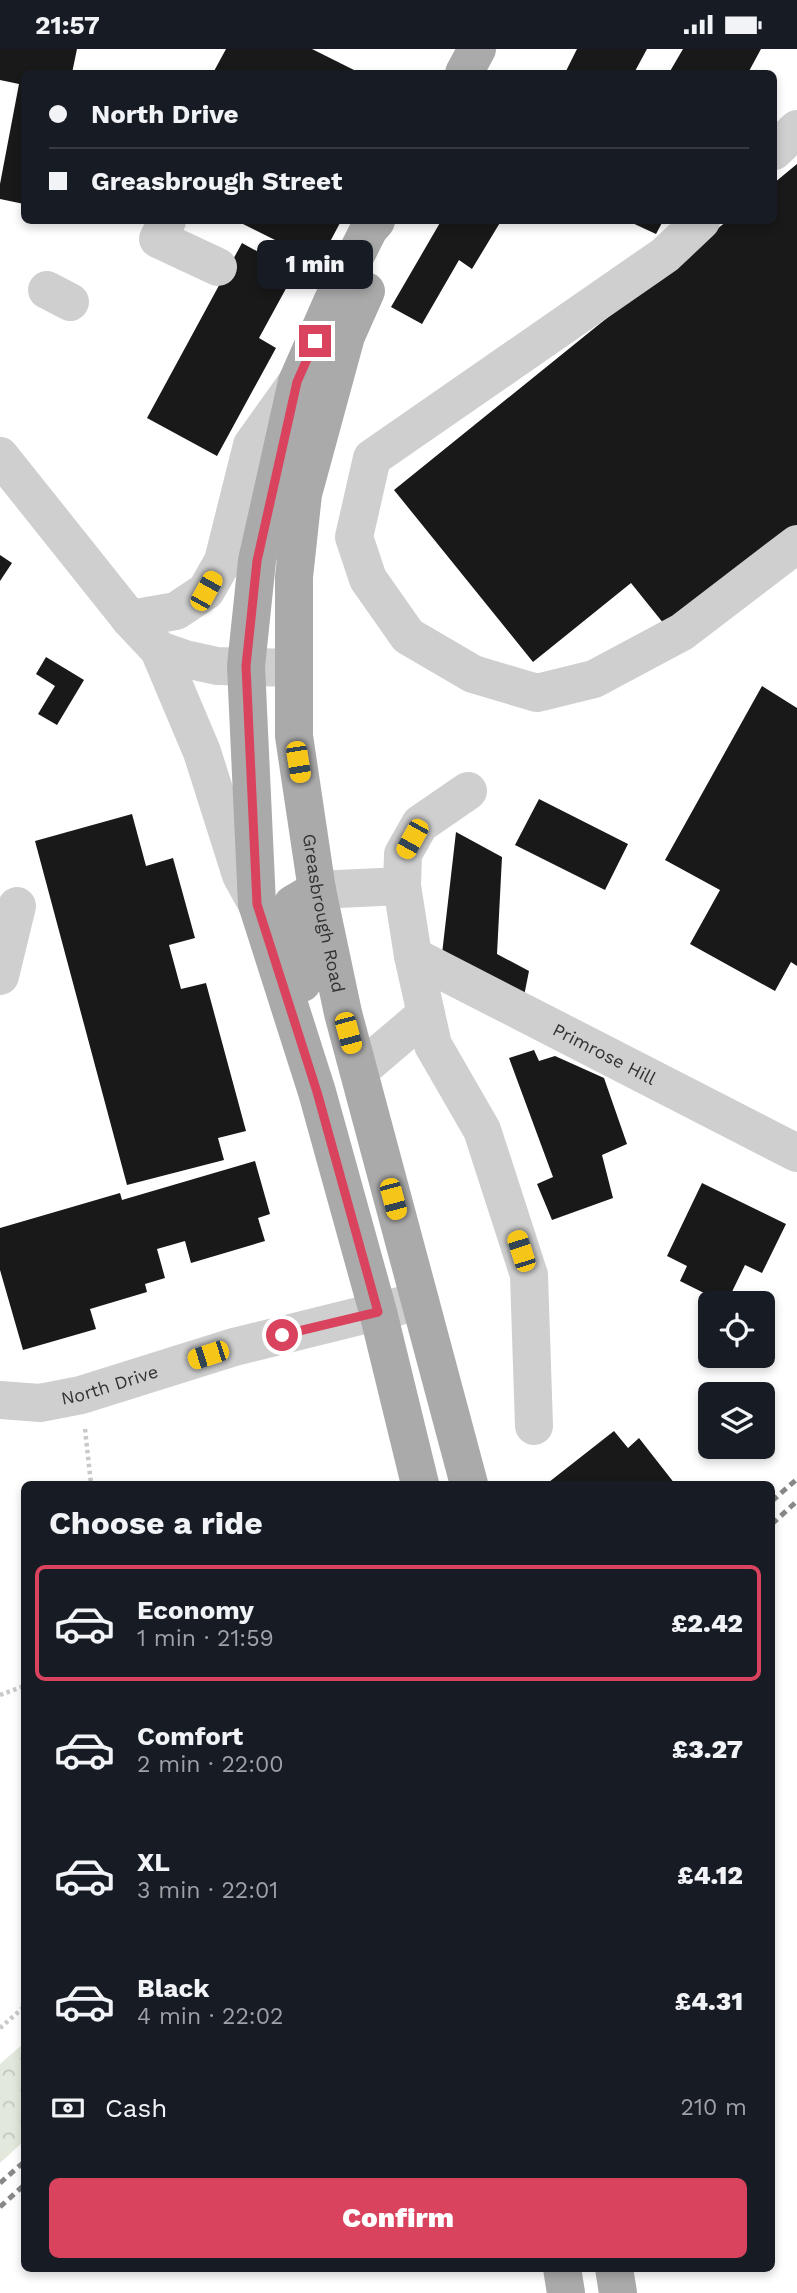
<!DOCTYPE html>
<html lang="en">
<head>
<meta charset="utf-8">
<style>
  :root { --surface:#171b24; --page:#242831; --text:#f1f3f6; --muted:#9ea1a6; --line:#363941; --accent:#da435e }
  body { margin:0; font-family:"Work Sans",sans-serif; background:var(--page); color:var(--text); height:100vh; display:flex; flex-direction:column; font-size:26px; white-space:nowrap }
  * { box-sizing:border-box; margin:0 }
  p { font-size:23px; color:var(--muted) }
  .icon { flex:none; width:38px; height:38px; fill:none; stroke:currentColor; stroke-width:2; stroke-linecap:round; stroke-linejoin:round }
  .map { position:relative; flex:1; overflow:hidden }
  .side { position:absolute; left:21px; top:1432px; width:754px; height:791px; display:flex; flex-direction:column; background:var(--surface); border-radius:10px; box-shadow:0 4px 10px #0003 }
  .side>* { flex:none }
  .guide { position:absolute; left:21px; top:21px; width:756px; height:154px; border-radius:10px; box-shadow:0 4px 10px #0003; display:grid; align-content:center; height:154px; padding:0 28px; background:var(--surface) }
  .buttons { position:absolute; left:698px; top:1242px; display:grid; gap:14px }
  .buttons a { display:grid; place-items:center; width:77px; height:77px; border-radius:10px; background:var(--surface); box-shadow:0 4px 10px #0003; font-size:35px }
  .end { position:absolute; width:32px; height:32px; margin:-16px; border:9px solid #da435e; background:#fff; box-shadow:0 0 0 4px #fff }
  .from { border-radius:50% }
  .bubble { position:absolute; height:49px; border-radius:10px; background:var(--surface); box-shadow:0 4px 10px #0003; font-size:23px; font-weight:800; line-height:49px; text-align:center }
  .car { position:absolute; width:21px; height:42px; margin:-21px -10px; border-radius:9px; box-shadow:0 0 5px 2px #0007; background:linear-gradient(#f5c518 24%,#345 0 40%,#f5c518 0 76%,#345 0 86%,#f5c518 0) }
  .guide b { display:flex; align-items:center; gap:24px; height:66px; font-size:26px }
  .guide b+b { border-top:2px solid var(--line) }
  .guide i { width:18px; height:18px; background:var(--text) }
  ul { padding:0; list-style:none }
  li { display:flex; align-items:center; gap:21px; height:116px; margin:0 14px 10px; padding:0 14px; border:4px solid transparent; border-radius:10px }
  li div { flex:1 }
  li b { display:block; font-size:26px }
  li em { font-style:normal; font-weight:800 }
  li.active { border-color:var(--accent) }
  li>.icon { width:63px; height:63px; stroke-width:1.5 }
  h2 { padding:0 28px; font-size:32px; line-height:84px }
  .pay { display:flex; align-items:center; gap:18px; height:77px; padding:0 28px; font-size:26px }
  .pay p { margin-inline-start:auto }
  .cta { display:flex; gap:14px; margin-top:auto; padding:14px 28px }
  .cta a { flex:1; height:80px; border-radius:10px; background:var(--accent); color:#fff; font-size:28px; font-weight:800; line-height:80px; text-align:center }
  .status { display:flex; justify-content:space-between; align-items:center; height:49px; padding:0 35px; background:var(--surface); direction:ltr }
  .status svg { height:19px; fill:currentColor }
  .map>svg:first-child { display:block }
  .forest { fill:url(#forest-crowns) }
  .building { fill:#191919 }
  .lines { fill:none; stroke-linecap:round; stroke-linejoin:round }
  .path { stroke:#c9c9c9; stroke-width:4.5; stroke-dasharray:3.5 3.5; stroke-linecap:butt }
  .minor { stroke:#cfcfcf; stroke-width:38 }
  .major { stroke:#aaa; stroke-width:38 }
  .rail { stroke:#878787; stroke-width:5; stroke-dasharray:7 5; stroke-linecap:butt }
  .route { stroke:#da435e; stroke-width:9 }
  .labels { text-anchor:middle; stroke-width:7; stroke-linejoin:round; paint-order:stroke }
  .street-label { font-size:18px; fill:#323232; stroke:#fff }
</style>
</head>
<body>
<div class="status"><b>21:57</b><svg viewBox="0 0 49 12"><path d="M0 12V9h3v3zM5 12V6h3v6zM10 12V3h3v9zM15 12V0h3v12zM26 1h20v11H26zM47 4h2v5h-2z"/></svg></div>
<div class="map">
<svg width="797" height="2244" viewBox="0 0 797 2244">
  <defs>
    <pattern id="forest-crowns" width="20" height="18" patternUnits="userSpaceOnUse" patternTransform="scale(1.75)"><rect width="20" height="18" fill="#e3e8dc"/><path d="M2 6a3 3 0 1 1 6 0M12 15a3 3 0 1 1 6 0" fill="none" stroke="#c3c7bd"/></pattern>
  </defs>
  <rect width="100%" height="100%" fill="#fff"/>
  <polygon class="forest" points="24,1994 24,2092 0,2114 0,2015"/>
  <g class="building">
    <polygon points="0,0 77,0 72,24 24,24 24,155 0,150 0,135 19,35 0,31"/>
    <polygon points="226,0 312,0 360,24 213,24"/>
    <polygon points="577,0 647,0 634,24 565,24"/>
    <polygon points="683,0 761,0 748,24 669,24"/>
    <polygon points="797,115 797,476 668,580 631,534 533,613 394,441 727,172 774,172 774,134"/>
    <polygon points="237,172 341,172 314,223 276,203 281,194"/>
    <polygon points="441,172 501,172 472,220 459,211 422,275 391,258"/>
    <polygon points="628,172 663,172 656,185"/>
    <polygon points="242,194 295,223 259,289 276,299 217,407 147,369"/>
    <polygon points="0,506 12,514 0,532"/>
    <polygon points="46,608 84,631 57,676 38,665 55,637 36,625"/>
    <polygon points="762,637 797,659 797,917 791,913 775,942 690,895 720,841 665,811"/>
    <polygon points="539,750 628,795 605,841 515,796"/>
    <polygon points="132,765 146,817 173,809 195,889 169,896 181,940 206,934 246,1082 218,1089 224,1111 127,1136 35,792"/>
    <polygon points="456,783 502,808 497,905 529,922 524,947 442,905"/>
    <polygon points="534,1001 539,1012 555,1007 604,1029 627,1095 602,1106 613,1149 552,1171 537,1135 553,1128 509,1009"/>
    <polygon points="255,1112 270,1165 258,1169 265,1192 191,1214 185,1192 157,1200 165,1229 145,1235 147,1243 90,1260 96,1280 23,1301 0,1221 0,1179 120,1144 122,1151"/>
    <polygon points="702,1134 786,1175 762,1224 745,1216 726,1255 680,1232 687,1217 667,1207"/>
    <polygon points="614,1382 628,1399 639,1389 675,1435 551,1435 549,1433"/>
  </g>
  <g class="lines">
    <g class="path">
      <polyline points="85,1380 91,1435"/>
      <polyline points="0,1646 24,1637"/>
      <polyline points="0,1979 24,1958"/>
    </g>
    <g class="minor">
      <polyline points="774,102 797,80"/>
      <polyline points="167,172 158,190 218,218"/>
      <polyline points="701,172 665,206 372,409 354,488 368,530 408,587 473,625 537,644 594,630 682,583 797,495"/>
      <polyline points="47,241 70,253"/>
      <polyline points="0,407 130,570 159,601 202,703 241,826 257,855"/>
      <polyline points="130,570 176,562 206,542 223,512 252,396 297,333"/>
      <polyline points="159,601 185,610 217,617 293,619"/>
      <polyline points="468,742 420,775 403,805 402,837 413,907 433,996 482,1081 529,1226 534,1377"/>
      <polyline points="317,841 402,837"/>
      <path id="s1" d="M413,907L797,1104"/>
      <polyline points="0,927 17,857"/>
      <polyline points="359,1022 426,965"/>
      <path id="s2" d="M0,1351L40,1354L81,1346L234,1298L420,1252"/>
    </g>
    <g class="major">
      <polyline points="464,24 477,0"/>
      <polyline points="376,172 369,180 333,251 297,333 257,512 246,617 257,855 317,1043 378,1263 420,1435"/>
      <path id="s3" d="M366,242L346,287L303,445L294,528V687L317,841L343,964L469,1435"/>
      <polyline points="302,934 295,899 293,855 317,841"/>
      <polyline points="562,2219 566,2244"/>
      <polyline points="614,2219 618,2244"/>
    </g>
    <g class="rail">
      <polyline points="772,1452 797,1430"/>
      <polyline points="772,1475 797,1452"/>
      <polyline points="0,2134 24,2113"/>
      <polyline points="0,2158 24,2136"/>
    </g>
  </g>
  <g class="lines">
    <polyline class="route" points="282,1286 378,1263 317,1043 257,855 246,617 257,512 297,333 315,292"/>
  </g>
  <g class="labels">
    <g class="street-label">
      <text dy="6" stroke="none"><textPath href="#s3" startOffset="635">Greasbrough Road</textPath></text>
      <text dy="6" stroke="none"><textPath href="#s1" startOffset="215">Primrose Hill</textPath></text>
      <text dy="6" stroke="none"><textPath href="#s2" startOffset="112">North Drive</textPath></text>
    </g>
  </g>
</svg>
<div class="buttons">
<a><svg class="icon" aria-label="locate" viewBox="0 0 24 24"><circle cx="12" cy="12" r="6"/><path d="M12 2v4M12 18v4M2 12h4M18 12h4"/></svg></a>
<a><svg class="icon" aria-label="layers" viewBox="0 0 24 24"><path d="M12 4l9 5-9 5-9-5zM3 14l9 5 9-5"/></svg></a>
</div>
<i class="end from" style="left:282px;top:1286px"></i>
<i class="end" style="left:315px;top:292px"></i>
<div class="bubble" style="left:257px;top:191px;width:116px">1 min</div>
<i class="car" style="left:206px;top:542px;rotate:29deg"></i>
<i class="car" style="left:298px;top:713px;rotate:171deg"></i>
<i class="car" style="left:412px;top:790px;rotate:209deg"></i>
<i class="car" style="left:348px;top:984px;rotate:165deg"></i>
<i class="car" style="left:393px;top:1150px;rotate:165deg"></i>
<i class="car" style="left:521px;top:1202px;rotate:342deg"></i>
<i class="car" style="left:208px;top:1306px;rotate:252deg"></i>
<div class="guide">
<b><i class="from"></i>North Drive</b>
<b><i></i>Greasbrough Street</b>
</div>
<section class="side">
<h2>Choose a ride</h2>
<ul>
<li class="active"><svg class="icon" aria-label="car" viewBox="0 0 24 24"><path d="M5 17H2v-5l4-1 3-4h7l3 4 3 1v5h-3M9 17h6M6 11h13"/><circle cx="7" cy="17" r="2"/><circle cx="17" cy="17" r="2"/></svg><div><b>Economy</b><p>1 min · 21:59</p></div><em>£2.42</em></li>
<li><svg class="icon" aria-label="car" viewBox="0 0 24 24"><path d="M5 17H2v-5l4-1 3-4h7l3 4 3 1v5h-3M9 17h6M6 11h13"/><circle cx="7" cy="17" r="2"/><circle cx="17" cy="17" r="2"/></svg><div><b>Comfort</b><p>2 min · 22:00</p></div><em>£3.27</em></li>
<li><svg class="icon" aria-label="car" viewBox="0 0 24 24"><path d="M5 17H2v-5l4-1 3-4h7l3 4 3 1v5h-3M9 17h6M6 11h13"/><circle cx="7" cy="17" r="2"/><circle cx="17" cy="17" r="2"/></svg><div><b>XL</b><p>3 min · 22:01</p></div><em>£4.12</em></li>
<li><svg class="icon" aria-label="car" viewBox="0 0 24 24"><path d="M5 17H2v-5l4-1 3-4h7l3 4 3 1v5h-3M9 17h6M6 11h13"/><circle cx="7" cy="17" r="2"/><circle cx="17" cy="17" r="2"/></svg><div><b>Black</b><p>4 min · 22:02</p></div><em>£4.31</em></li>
</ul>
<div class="pay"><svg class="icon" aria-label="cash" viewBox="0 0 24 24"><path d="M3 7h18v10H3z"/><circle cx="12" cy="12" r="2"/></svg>Cash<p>210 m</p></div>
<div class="cta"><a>Confirm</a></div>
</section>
</div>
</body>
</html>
